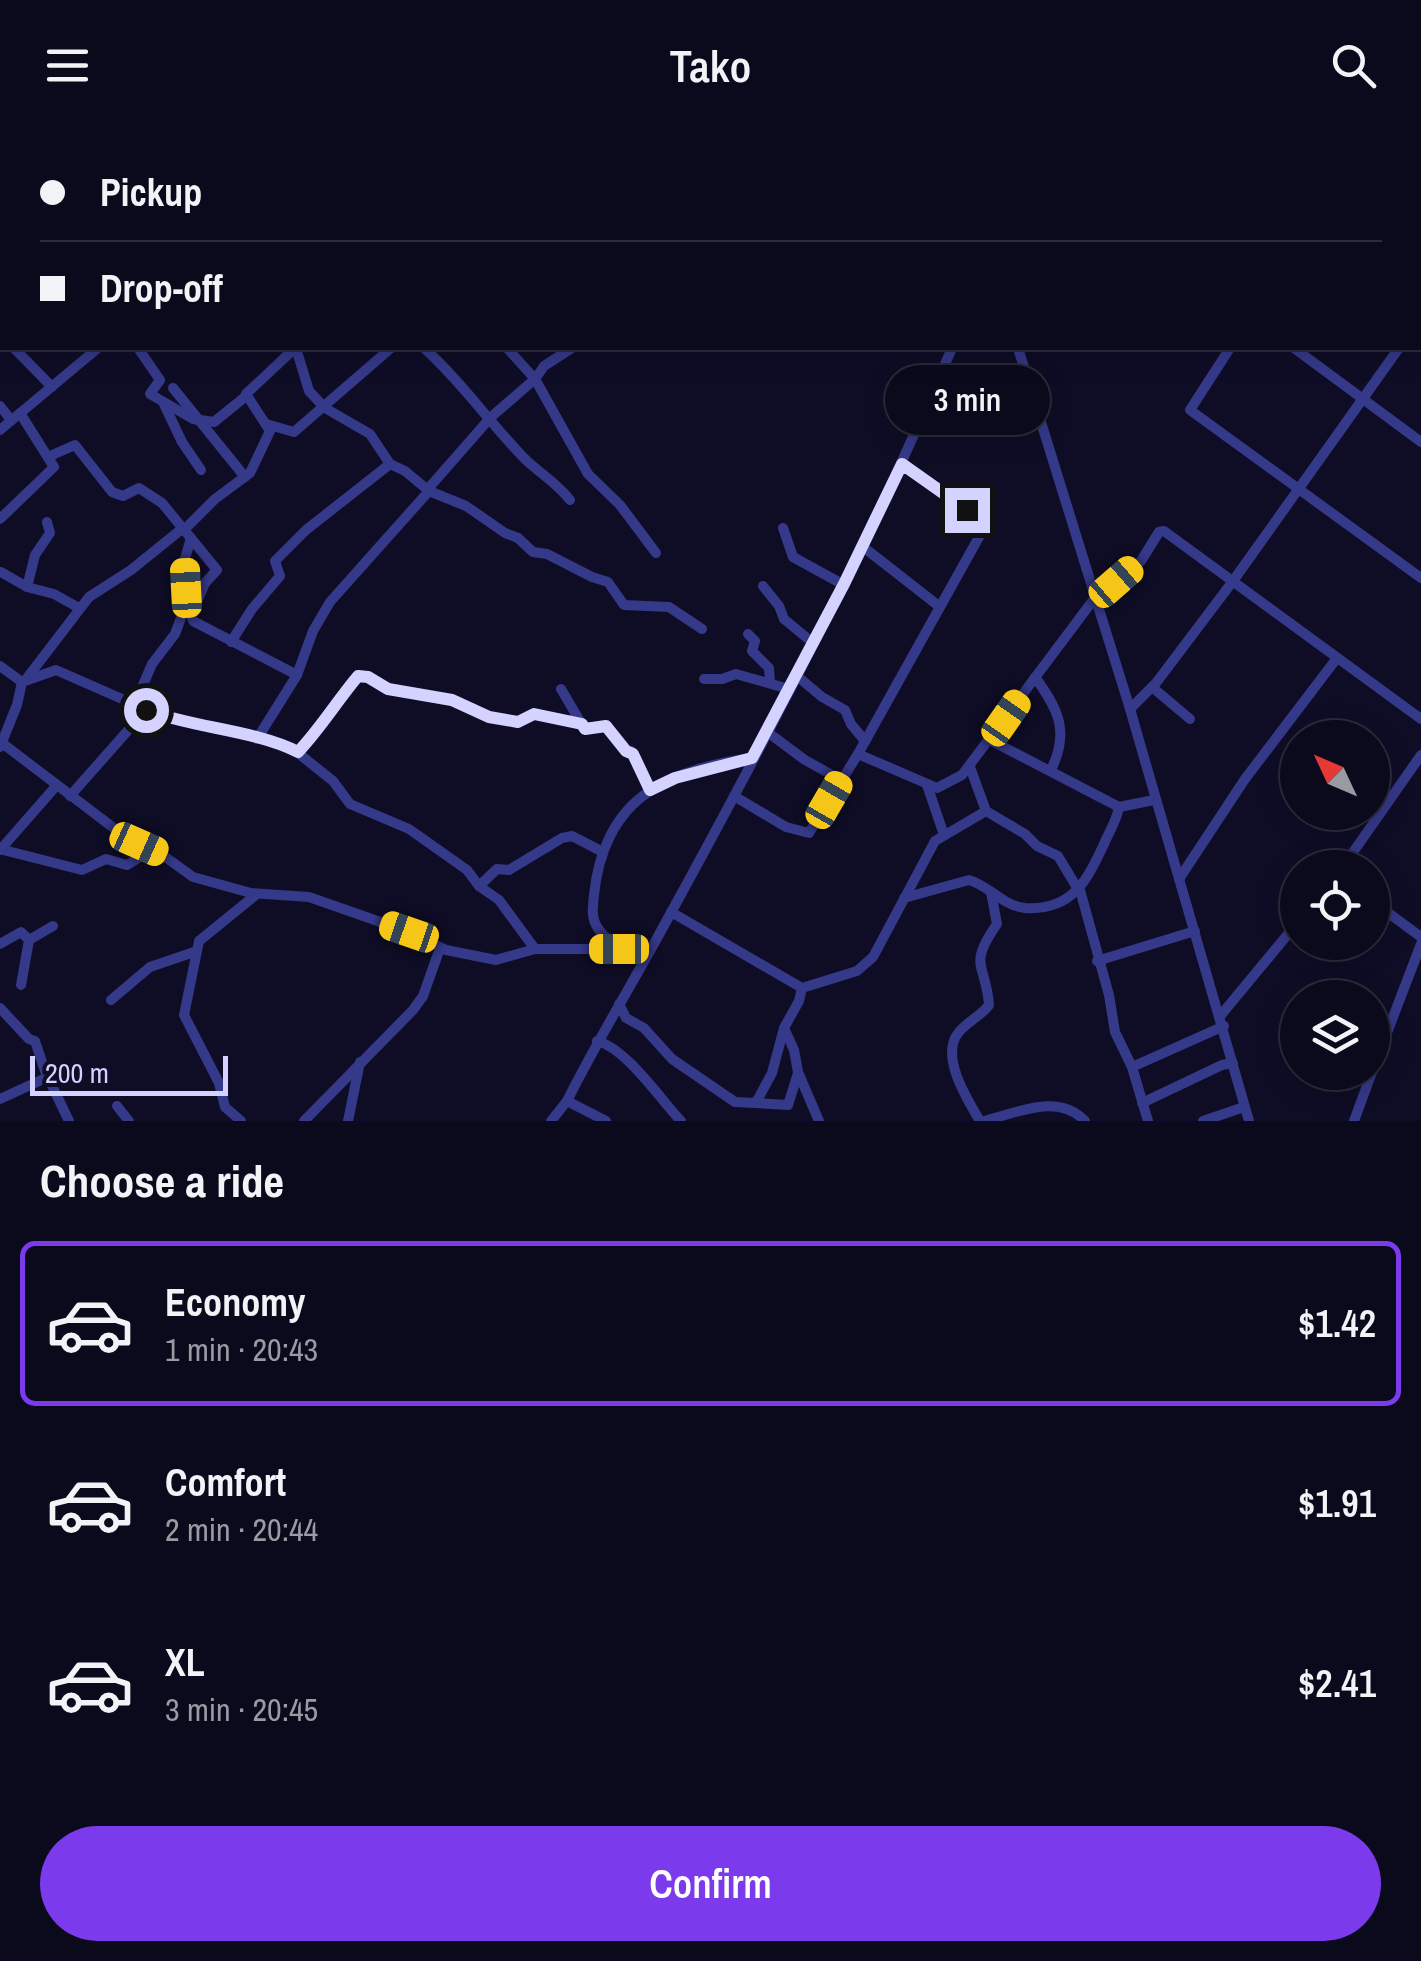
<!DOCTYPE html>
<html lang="en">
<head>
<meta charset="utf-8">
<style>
  :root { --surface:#0b0a1c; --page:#141325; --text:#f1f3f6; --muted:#9a9aa3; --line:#2b2b3b; --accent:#7c3aed }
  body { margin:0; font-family:"Archivo Narrow",sans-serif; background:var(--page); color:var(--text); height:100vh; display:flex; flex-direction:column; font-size:38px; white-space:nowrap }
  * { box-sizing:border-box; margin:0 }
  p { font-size:32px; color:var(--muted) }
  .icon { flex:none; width:55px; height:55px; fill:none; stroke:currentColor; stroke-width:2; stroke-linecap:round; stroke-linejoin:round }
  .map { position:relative; height:991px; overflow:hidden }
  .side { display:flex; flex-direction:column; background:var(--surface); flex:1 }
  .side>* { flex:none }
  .banner { position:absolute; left:0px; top:0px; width:1422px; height:220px; box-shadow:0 5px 25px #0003,0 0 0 2px var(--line); display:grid; align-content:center; height:220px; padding:0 40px; background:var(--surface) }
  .needle { width:65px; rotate:314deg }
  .fabs { position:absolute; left:1280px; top:590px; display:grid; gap:20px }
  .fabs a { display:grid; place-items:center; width:110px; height:110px; border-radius:50%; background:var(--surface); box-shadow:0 5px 25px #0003,0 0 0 2px var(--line); font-size:50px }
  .scale { position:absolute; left:30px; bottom:25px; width:198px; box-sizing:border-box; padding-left:10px; border:5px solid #d4d2ff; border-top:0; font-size:28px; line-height:35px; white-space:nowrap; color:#d4d2ff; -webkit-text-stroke:8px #0f0d26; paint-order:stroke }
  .end { position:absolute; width:45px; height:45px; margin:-22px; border:12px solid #d4d2ff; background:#111; box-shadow:0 0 0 5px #111 }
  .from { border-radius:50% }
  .bubble { position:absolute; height:70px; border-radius:35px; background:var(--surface); box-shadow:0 5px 25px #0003,0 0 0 2px var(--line); font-size:32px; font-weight:600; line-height:70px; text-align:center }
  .car { position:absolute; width:30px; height:60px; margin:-30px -15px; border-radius:12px; box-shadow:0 0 8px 2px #0007; background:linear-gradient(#f5c518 24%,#345 0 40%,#f5c518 0 76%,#345 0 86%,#f5c518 0) }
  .banner b { display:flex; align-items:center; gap:35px; height:95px; font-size:38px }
  .banner b+b { border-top:2px solid var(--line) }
  .banner i { width:25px; height:25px; background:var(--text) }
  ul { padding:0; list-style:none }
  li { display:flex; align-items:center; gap:30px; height:165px; margin:0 20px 15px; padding:0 20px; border:5px solid transparent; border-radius:15px }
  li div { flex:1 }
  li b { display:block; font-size:38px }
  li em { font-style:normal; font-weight:600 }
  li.selected { border-color:var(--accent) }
  li>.icon { width:90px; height:90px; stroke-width:1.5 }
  h2 { padding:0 40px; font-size:45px; line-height:120px }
  .cta { display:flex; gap:20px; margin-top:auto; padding:20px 40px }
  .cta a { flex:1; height:115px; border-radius:60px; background:var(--accent); color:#fff; font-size:40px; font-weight:600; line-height:115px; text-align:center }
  header { display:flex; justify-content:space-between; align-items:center; height:130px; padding:0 40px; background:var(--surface); font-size:45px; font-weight:600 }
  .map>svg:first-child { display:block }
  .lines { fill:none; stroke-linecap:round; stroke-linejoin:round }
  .minor { stroke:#353989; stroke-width:10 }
  .route { stroke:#d4d2ff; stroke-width:12 }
</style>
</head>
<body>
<header><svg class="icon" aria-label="menu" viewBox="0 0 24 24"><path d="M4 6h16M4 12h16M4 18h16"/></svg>Tako<svg class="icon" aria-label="search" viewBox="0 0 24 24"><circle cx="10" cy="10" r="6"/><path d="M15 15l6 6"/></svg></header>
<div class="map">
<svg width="1421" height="991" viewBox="0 0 1421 991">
  <rect width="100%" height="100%" fill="#0f0d26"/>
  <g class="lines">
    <g class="minor">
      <polyline points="26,0 27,2"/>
      <polyline points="83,0 85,2"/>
      <polyline points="251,0 253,2"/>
      <polyline points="370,0 373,2"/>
      <polyline points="619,0 620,2"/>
      <polyline points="807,0 809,2"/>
      <polyline points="863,0 865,2"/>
      <polyline points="930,0 932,2"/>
      <polyline points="1207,0 1211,2"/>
      <polyline points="1387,0 1391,2"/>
      <polyline points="409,2 414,0"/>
      <polyline points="703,2 703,0"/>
      <polyline points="984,2 985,0"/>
      <polyline points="1053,2 1054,0"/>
      <polyline points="1270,2 1272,0"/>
      <polyline points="1420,23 1421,23"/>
      <polyline points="0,112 2,116"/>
      <polyline points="0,134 2,131"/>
      <polyline points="1420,159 1421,159"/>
      <polyline points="1420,188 1421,186"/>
      <polyline points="0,197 2,201"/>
      <polyline points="14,218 52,257"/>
      <polyline points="138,218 160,250 150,264 193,289 214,292 245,267"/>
      <polyline points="296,218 309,261 325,278 370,304 390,334 405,341 429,361 466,376 505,403 518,408 533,422 547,424 592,447 608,452 624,475 669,477 702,499"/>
      <path d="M424,218C461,251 489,292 524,328C539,343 557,353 570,370"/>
      <polyline points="572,218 544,236 535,249 588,344 620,375 656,423"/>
      <polyline points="1018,218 1130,579 1249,991"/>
      <polyline points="1230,218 1190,280 1421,448"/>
      <polyline points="1294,218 1421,312"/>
      <polyline points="173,258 245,347"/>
      <polyline points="163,272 182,312 201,340"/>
      <polyline points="0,276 11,290"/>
      <polyline points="266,294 294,302 391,218"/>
      <polyline points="0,300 98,218"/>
      <polyline points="50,326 75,315 112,362 123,366 139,358 162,373 217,440 205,453 191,486 193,491 297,545"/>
      <polyline points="427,360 491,287 535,249 507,218"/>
      <polyline points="0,389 54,337 20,283"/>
      <polyline points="783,398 793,427 844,455"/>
      <polyline points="184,400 215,369 250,343 270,301 246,264 295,218"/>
      <polyline points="862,416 940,477"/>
      <polyline points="1,442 27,457 35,425 50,403 47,392"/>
      <polyline points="763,456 779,476 784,489 813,513"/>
      <polyline points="27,457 54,464 79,478"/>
      <polyline points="748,504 755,511 752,521 769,538 770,552"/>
      <polyline points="231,512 252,479 280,446 275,431 306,400 390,334"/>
      <polyline points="0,536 22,552"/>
      <polyline points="796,545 822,567 845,580 851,594 865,611"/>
      <path d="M1035,547C1058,579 1070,601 1051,640"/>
      <polyline points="27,548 89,467 131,440 183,398"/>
      <polyline points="704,549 722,549 736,544 789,559"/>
      <polyline points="22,552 56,540 154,583 282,614 298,623 333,651 350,674 409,699 467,740 479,756 499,770 535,819"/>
      <polyline points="1152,557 1190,589"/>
      <polyline points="561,559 584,598 606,596 626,621 631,621 650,661"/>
      <polyline points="134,576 152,534 175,504 185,477 184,432 191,408"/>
      <polyline points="1130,579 1156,553 1233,451 1399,218"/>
      <polyline points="766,601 805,630 841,650"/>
      <polyline points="257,609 297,545 313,501 330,472 429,361"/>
      <polyline points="990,610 1119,677 1154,670"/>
      <polyline points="2,613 115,699 164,726 193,747 251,763 309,767 409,802 446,820 496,830 535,819 619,819"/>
      <polyline points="0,617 17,575 22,552"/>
      <polyline points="298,623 358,547 368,547 389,559 452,571 489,587 518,592 535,584 582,594"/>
      <polyline points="858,624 937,658 962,645 1094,469 1141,431 1159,402 1164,401 1421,589"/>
      <polyline points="927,655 944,705"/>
      <polyline points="70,666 146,580"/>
      <polyline points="734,666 786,697 809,703 858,624 984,398 984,392 902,335"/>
      <polyline points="986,681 1025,704 1037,716 1058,726 1079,761"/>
      <polyline points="0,719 82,740 106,729 127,735 140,727 158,726"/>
      <polyline points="0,720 57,655"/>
      <polyline points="1342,738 1421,625"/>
      <polyline points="1179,749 1245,649 1337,528"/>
      <polyline points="479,756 497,739 509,740 562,708 572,706 601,721"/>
      <polyline points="1080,760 1109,865 1115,902 1132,937 1148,991"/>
      <path d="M904,768L969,750C990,756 1003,776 1025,778C1073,781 1087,750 1104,714C1109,702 1117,690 1119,677"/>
      <polyline points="1372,771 1421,807"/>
      <polyline points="671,782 802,858 857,841 873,827 935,711 986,681 970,637"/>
      <polyline points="29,810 53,796"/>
      <polyline points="0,814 21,802 29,810 21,855"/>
      <path d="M647,824C627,816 608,817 596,795C591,786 593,775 594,765C598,724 614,684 650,661C678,642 719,632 752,628"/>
      <polyline points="1097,831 1195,801"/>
      <polyline points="802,858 799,871 784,898 794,920 798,942 819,991"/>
      <polyline points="111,870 150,837 197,821"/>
      <polyline points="619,874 626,888 644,898 672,929 735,972 755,973 758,969 772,943 784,898"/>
      <polyline points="0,878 29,909 35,911 45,941 69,991"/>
      <polyline points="1221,885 1298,792"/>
      <path d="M597,911C626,918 660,969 681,991"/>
      <polyline points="1132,937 1224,896"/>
      <polyline points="1372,942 1421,814"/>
      <polyline points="0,969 48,947"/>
      <polyline points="567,971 606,991"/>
      <polyline points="755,973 788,975 798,943"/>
      <polyline points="1142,973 1222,935 1233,933"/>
      <polyline points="117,976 129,991"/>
      <polyline points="241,991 225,977 219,953 184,885 199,811 257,764"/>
      <polyline points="304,991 413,880 423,866 440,818"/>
      <polyline points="348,991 360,932"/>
      <path d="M551,991L567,971C598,909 634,851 667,790C769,604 869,414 952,218"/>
      <path d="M980,991C967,969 939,925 959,902C968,891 981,886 989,875C986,833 967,837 997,794L991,762"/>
      <path d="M984,991C1017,983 1058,962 1085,991"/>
      <polyline points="1203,991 1244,977"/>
      <polyline points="1354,991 1372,942"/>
    </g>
  </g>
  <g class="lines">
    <path class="route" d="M146,580C193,598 255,600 298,622C320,599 337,571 358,546L368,547L388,559L452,570L489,587L518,592L534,584L582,594L585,599L606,596L626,621L633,624L650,660L675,648L752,628L844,454L902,334L967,380"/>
  </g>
</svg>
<div class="fabs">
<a><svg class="needle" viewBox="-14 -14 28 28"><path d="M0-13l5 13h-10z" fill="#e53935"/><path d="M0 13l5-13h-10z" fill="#9a9aa3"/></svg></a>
<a><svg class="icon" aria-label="locate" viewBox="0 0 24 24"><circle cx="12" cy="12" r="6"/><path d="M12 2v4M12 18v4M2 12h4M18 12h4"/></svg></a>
<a><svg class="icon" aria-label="layers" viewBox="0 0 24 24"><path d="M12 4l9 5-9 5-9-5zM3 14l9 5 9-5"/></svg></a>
</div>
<div class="scale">200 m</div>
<i class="end from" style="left:146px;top:580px"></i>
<i class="end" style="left:967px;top:380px"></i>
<div class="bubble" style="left:885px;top:235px;width:165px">3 min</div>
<i class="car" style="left:1116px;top:452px;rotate:49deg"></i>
<i class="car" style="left:186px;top:458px;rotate:357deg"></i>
<i class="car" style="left:1006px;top:588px;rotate:35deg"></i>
<i class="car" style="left:829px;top:670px;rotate:30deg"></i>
<i class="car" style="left:139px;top:714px;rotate:114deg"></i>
<i class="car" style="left:409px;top:802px;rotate:289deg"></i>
<i class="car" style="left:619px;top:819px;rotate:270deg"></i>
<div class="banner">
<b><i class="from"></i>Pickup</b>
<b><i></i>Drop-off</b>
</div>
</div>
<section class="side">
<h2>Choose a ride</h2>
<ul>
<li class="selected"><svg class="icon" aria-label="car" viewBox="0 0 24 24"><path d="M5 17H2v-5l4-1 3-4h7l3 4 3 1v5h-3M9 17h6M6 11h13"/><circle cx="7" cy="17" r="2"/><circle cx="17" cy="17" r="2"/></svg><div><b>Economy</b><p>1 min · 20:43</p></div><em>$1.42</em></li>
<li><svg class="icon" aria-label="car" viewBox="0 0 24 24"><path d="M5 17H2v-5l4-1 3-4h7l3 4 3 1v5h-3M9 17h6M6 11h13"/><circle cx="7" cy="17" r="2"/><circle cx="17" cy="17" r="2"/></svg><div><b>Comfort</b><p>2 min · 20:44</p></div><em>$1.91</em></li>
<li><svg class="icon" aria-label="car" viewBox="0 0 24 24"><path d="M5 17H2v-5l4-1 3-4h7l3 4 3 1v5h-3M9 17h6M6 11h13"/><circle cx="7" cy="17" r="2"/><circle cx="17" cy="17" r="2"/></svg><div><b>XL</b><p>3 min · 20:45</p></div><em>$2.41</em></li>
</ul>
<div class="cta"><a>Confirm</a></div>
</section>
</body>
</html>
